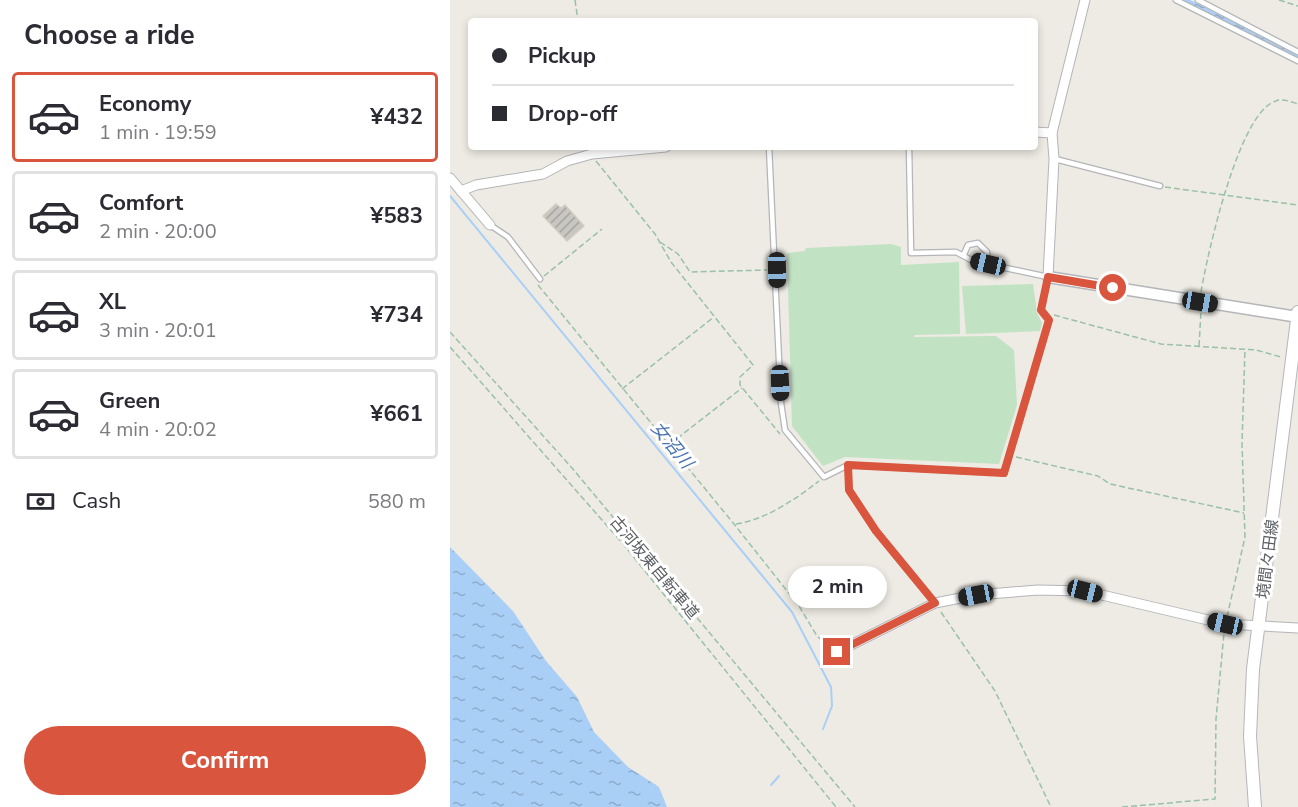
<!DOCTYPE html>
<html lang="en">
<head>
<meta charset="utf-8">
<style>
  :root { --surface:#fff; --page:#f7f7f7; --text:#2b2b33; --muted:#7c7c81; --line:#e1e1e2; --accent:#d9553d }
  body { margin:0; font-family:"Nunito Sans","Noto Sans JP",sans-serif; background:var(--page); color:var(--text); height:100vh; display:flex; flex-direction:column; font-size:22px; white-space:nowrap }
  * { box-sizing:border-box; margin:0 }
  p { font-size:20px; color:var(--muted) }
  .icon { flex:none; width:33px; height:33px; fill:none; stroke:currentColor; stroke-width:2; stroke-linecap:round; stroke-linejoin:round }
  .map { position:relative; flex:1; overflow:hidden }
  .side { display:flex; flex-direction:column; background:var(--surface); width:450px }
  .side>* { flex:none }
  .top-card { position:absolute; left:18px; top:18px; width:570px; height:132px; border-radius:6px; box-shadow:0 3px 9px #0003; display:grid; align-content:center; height:132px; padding:0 24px; background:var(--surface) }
  .end { position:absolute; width:27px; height:27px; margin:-14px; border:8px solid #d9553d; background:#fff; box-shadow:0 0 0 3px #fff }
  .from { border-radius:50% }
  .bubble { position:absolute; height:42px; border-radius:21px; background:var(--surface); box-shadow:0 3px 9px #0003; font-size:20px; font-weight:700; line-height:42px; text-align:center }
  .car { position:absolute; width:18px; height:36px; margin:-18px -9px; border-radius:8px; box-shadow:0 0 4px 2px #0007; background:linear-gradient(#222 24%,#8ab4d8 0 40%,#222 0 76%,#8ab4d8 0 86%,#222 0) }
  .top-card b { display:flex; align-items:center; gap:21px; height:57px; font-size:22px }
  .top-card b+b { border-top:2px solid var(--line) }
  .top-card i { width:15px; height:15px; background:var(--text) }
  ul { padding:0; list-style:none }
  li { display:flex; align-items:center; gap:18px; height:90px; margin:0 12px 9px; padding:0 12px; border:3px solid var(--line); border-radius:6px }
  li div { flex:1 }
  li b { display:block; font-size:22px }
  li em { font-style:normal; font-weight:700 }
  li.on { border-color:var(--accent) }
  li>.icon { width:54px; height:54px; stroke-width:1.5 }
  h2 { padding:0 24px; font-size:27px; line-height:72px }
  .pay { display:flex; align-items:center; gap:15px; height:66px; padding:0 24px; font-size:22px }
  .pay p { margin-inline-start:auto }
  .action { display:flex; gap:12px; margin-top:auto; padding:12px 24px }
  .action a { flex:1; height:69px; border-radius:36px; background:var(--accent); color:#fff; font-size:24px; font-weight:700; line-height:69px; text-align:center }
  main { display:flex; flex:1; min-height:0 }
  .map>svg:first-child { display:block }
  .garden { fill:#c2e2c4 }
  .water { fill:url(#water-ripples) }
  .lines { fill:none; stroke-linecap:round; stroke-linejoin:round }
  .stream { stroke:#a9cff7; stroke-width:2 }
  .building { fill:url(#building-hatch); stroke:#d1cdc2; stroke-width:1.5 }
  .service-casing { stroke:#b4b5b9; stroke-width:7 }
  .minor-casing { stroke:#b4b5b9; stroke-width:11 }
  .tertiary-casing { stroke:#b4b5b9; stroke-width:13 }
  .secondary-casing { stroke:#b5b7bc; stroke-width:14 }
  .path { stroke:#9ac0a8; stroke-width:1.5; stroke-dasharray:6 3; stroke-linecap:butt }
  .service { stroke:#fff; stroke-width:4.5 }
  .minor { stroke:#fff; stroke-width:9 }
  .tertiary { stroke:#fff; stroke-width:10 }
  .secondary { stroke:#fff; stroke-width:12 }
  .route { stroke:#d9553d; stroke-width:8 }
  .labels { text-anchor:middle; stroke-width:6; stroke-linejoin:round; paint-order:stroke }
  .street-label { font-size:16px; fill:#5b5e62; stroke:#fff }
  .water-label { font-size:18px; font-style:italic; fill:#4b74b0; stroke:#fff }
</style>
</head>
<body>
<main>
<section class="side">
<h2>Choose a ride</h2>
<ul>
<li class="on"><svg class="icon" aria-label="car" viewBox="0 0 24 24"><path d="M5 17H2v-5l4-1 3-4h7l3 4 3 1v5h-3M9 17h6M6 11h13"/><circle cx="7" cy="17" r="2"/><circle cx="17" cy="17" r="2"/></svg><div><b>Economy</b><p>1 min · 19:59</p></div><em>¥432</em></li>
<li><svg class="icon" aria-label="car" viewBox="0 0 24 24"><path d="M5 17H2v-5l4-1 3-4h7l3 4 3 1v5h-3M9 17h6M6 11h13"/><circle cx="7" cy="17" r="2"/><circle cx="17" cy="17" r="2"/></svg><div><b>Comfort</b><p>2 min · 20:00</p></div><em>¥583</em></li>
<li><svg class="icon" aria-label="car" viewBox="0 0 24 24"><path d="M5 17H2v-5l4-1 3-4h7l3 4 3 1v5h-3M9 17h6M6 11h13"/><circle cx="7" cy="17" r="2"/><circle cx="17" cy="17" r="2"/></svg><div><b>XL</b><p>3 min · 20:01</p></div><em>¥734</em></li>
<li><svg class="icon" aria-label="car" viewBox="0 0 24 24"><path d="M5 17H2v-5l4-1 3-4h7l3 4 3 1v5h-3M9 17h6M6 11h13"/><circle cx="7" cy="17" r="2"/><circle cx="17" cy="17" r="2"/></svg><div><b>Green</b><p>4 min · 20:02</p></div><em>¥661</em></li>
</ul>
<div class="pay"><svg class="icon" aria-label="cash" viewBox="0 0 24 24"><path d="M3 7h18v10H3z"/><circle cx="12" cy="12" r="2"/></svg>Cash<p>580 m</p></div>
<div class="action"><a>Confirm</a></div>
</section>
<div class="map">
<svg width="848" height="807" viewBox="0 0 848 807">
  <defs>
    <pattern id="water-ripples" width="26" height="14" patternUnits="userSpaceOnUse" patternTransform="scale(1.5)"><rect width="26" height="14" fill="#a9cff7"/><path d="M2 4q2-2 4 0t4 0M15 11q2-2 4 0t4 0" fill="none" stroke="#8dabcb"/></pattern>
    <pattern id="building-hatch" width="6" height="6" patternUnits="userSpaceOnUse" patternTransform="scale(1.5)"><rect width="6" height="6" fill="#c8c6c0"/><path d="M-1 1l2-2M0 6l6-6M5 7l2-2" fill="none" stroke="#a5a49f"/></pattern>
  </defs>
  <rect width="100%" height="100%" fill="#edebe3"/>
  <g class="garden">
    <polygon points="441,244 451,247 451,265 509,262 510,334 465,335 464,337 546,336 564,350 567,405 549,464 395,457 373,466 342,426 337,253 355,251 356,248"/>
    <polygon points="583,284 587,313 592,323 590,331 516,334 512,286"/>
  </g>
  <g class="water">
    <polygon points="730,0 740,0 848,54 848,58"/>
    <polygon points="0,547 63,611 96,661 127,697 144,732 178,767 209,787 217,807 0,807"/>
  </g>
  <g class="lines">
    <g class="stream">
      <polyline points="0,196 342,612 381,687 382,706 373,729"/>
      <polyline points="321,785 329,776"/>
    </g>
  </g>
  <polygon class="building" points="106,204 111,208 115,205 134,226 117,241 93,216"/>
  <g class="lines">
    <g class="service-casing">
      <g id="service">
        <polyline points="726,0 848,61"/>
        <polyline points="748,0 848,52"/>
        <polyline points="319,147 331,403 335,430 374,477 398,465 554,473 599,320 591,310 598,277 523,261 506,252 461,253 459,147"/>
        <polyline points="605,159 710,186"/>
        <polyline points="40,225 58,237 90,279"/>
        <polyline points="514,254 518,245 528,243 537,252 538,264"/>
        <polyline points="398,465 399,490 426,531 485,603"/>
      </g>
    </g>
    <g class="minor-casing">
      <g id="minor">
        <polyline points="585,132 602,133"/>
        <polyline points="0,178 40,225"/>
        <polyline points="11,191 26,185 93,174 117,161 142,154 216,147"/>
        <polyline points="598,277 604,159 602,133 635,0"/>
        <polyline points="387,652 485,603 526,595 588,590 635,591 775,624 848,628"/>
      </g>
    </g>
    <g class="tertiary-casing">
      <polyline id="tertiary" points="598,277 848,317"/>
    </g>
    <g class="secondary-casing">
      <polyline id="secondary" points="805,807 800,736 803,669 848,312"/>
    </g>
    <g class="path">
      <polyline points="125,0 128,21"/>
      <polyline points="829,0 848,6"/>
      <polyline points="146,161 205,234 221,262 303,365 290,377 290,385 330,434"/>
      <polyline points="715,187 848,205"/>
      <polyline points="210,242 228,254 240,272 317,270"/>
      <polyline points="94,276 152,229"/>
      <polyline points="88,285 284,524 349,606 367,636 380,647"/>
      <path d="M751,292C757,256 789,111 826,101C833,98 841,102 848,104"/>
      <polyline points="604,315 711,344 806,350 831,357"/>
      <polyline points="0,332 122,468 405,807"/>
      <polyline points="749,346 751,311"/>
      <polyline points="0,347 173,544 386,807"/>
      <polyline points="172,389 264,317"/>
      <polyline points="220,444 292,388"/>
      <polyline points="566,457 648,476 660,484 794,513"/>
      <path d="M286,524C315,520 346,499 369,481"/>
      <polyline points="491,612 545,691 601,807"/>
      <polyline points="777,617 795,537 792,443 795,349"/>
      <polyline points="672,807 765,799 766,719 774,633"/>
    </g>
    <use href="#service" class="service"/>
    <use href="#minor" class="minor"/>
    <use href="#tertiary" class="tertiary"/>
    <use href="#secondary" class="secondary"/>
  </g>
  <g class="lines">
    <polyline class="route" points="387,652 485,603 426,531 399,490 398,465 554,473 599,320 591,310 598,277 663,288"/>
  </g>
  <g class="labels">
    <g class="street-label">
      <text transform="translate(817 559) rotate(-83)" y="6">境間々田線</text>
      <text transform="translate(205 567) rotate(50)" y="6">古河坂東自転車道</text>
    </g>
    <g class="water-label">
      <text transform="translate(222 445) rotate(51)" y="6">女沼川</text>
    </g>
  </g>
</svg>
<i class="end from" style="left:663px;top:288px"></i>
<i class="end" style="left:387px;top:652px"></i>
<div class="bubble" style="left:338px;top:566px;width:99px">2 min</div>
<i class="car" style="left:538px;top:264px;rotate:283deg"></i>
<i class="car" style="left:327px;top:270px;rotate:179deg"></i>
<i class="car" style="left:750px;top:302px;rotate:99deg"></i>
<i class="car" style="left:330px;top:383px;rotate:178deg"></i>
<i class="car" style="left:635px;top:591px;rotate:104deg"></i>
<i class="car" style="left:526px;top:595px;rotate:259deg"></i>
<i class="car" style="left:775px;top:624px;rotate:283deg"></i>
<div class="top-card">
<b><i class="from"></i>Pickup</b>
<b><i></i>Drop-off</b>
</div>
</div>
</main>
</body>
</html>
